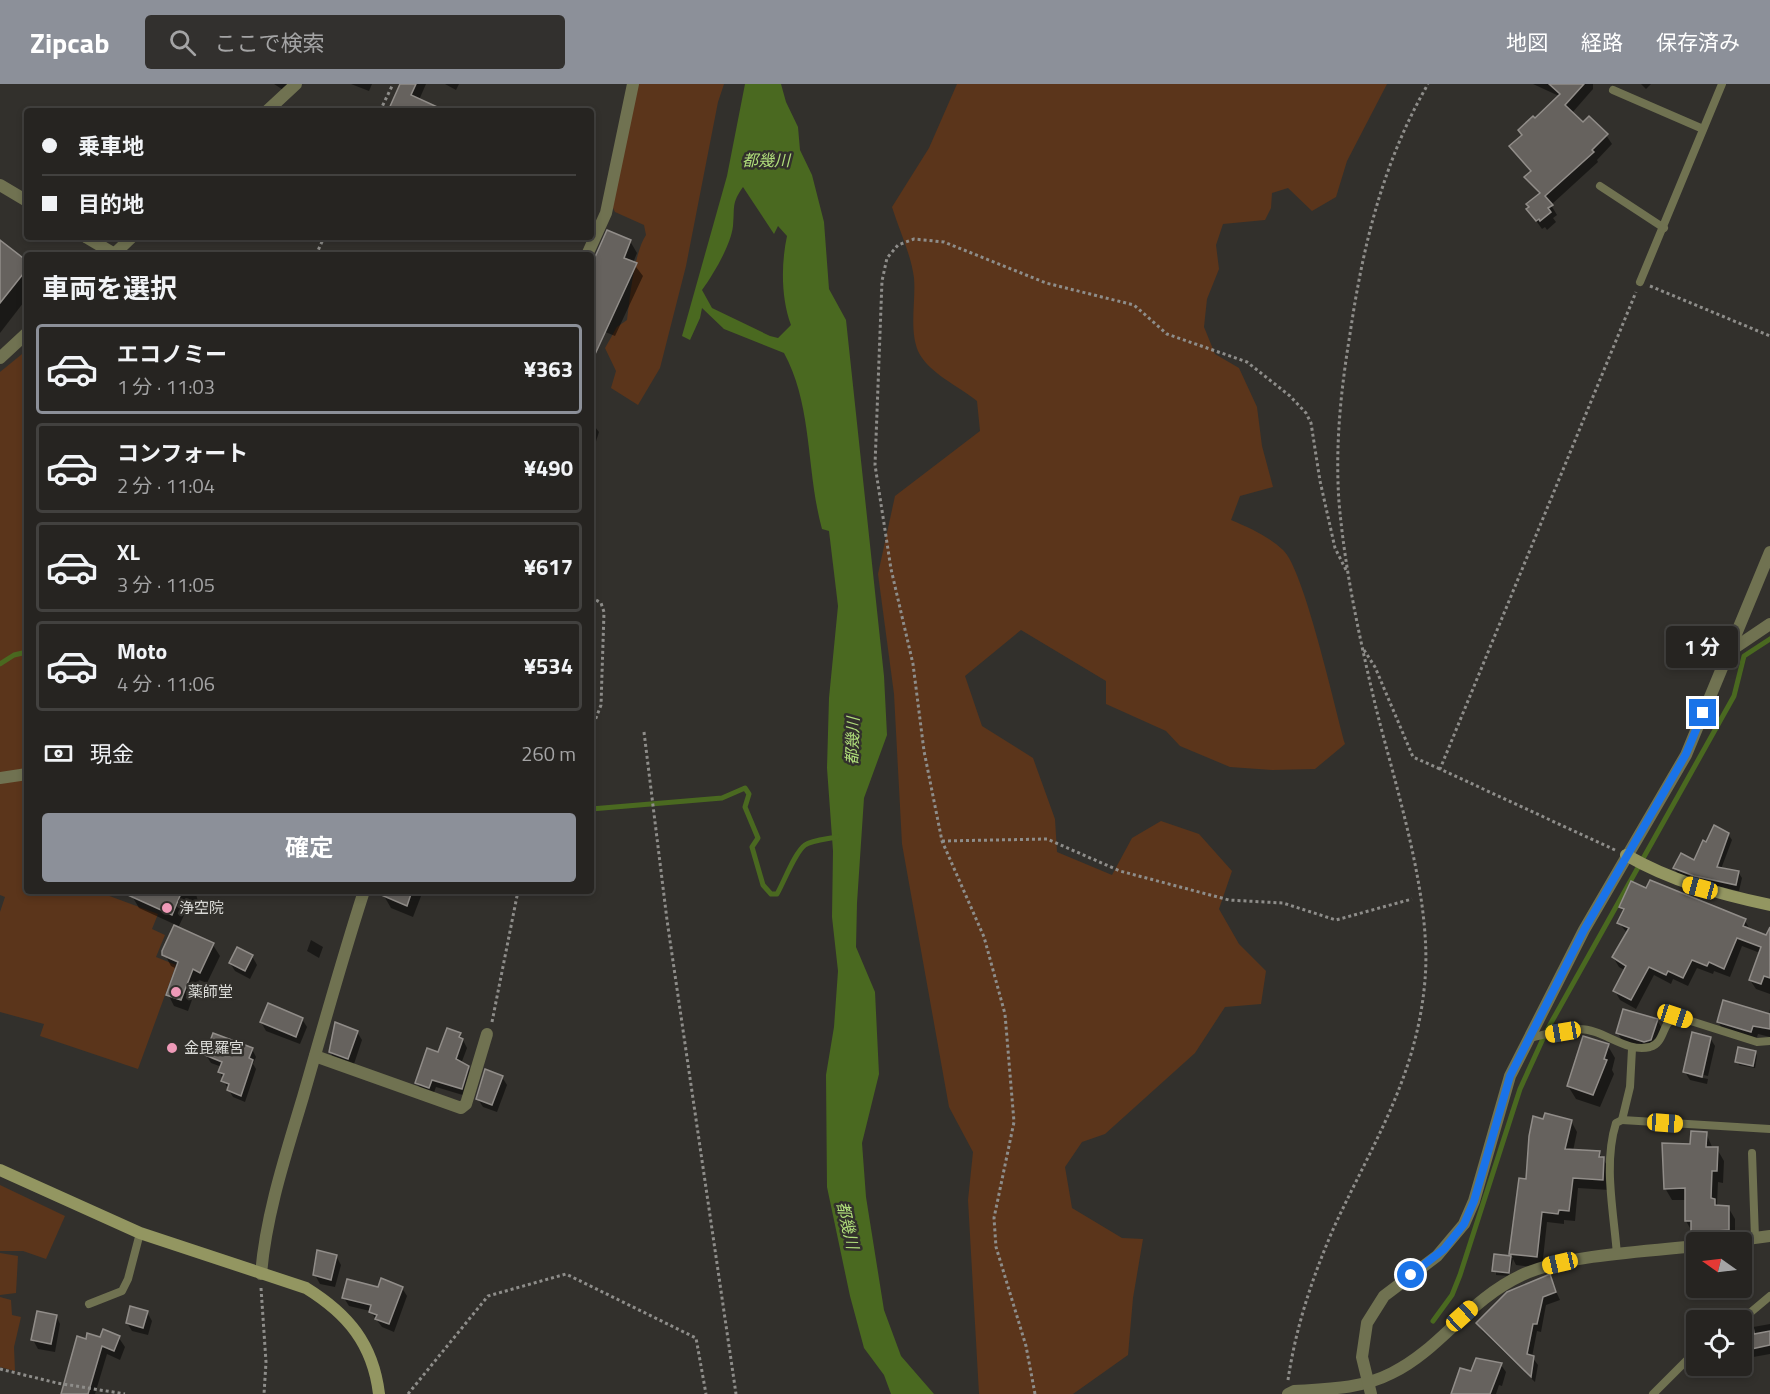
<!DOCTYPE html>
<html lang="ja">
<head>
<meta charset="utf-8">
<style>
  :root { --surface:#262421; --page:#32302e; --text:#f1f3f6; --muted:#a4a4a5; --line:#42413f; --accent:#8c9099 }
  body { margin:0; font-family:"Titillium Web","Noto Sans JP",sans-serif; background:var(--page); color:var(--text); height:100vh; display:flex; flex-direction:column; font-size:22px; white-space:nowrap }
  * { box-sizing:border-box; margin:0 }
  p { font-size:20px; color:var(--muted) }
  .icon { flex:none; width:33px; height:33px; fill:none; stroke:currentColor; stroke-width:2; stroke-linecap:round; stroke-linejoin:round }
  .map { position:relative; flex:1; overflow:hidden }
  .details { position:absolute; left:24px; top:168px; width:570px; height:642px; display:flex; flex-direction:column; background:var(--surface); border-radius:6px; box-shadow:0 3px 9px #0003,0 0 0 2px var(--line) }
  .details>* { flex:none }
  .banner { position:absolute; left:24px; top:24px; width:570px; height:132px; border-radius:6px; box-shadow:0 3px 9px #0003,0 0 0 2px var(--line); display:grid; align-content:center; height:132px; padding:0 18px; background:var(--surface) }
  .needle { width:39px; rotate:284deg }
  .tools { position:absolute; left:1686px; top:1148px; display:grid; gap:12px }
  .tools a { display:grid; place-items:center; width:66px; height:66px; border-radius:6px; background:var(--surface); box-shadow:0 3px 9px #0003,0 0 0 2px var(--line); font-size:30px }
  .end { position:absolute; width:27px; height:27px; margin:-14px; border:8px solid #1a73e8; background:#fff; box-shadow:0 0 0 3px #fff }
  .from { border-radius:50% }
  .bubble { position:absolute; height:42px; border-radius:6px; background:var(--surface); box-shadow:0 3px 9px #0003,0 0 0 2px var(--line); font-size:20px; font-weight:700; line-height:42px; text-align:center }
  .car { position:absolute; width:18px; height:36px; margin:-18px -9px; border-radius:8px; box-shadow:0 0 4px 2px #0007; background:linear-gradient(#f5c518 24%,#345 0 40%,#f5c518 0 76%,#345 0 86%,#f5c518 0) }
  .banner b { display:flex; align-items:center; gap:21px; height:57px; font-size:22px }
  .banner b+b { border-top:2px solid var(--line) }
  .banner i { width:15px; height:15px; background:var(--text) }
  ul { padding:0; list-style:none }
  li { display:flex; align-items:center; gap:18px; height:90px; margin:0 12px 9px; padding:0 6px; border:3px solid var(--line); border-radius:6px }
  li div { flex:1 }
  li b { display:block; font-size:22px }
  li em { font-style:normal; font-weight:700 }
  li.current { border-color:var(--accent) }
  li>.icon { width:54px; height:54px; stroke-width:1.5 }
  h2 { padding:0 18px; font-size:27px; line-height:72px }
  .pay { display:flex; align-items:center; gap:15px; height:66px; padding:0 18px; font-size:22px }
  .pay p { margin-inline-start:auto }
  .action { display:flex; gap:12px; margin-top:auto; padding:12px 18px }
  .action a { flex:1; height:69px; border-radius:6px; background:var(--accent); color:#fff; font-size:24px; font-weight:700; line-height:69px; text-align:center }
  header { display:flex; align-items:center; gap:36px; box-sizing:border-box; height:84px; padding:0 30px; background:var(--accent); color:#fff }
  header strong { font-size:28px }
  nav { display:flex; gap:33px; margin-inline-start:auto; font-size:21px }
  .search { width:420px; height:54px; background:var(--page); display:flex; align-items:center; gap:15px; box-sizing:border-box; padding:0 21px; border-radius:6px; color:var(--muted); font-size:22px }
  .map>svg:first-child { display:block }
  .green { fill:#5b351b }
  .water { fill:#4a6920; fill-rule:evenodd }
  .shadow { fill:#0007 }
  .lines { fill:none; stroke-linecap:round; stroke-linejoin:round }
  .stream { stroke:#4a6920; stroke-width:5 }
  .building { fill:#66625e; stroke:#918d89; stroke-width:1.5 }
  .path { stroke:#8e8d8a; stroke-width:3; stroke-dasharray:3 3; stroke-linecap:butt }
  .lane { stroke:#707251; stroke-width:8 }
  .street { stroke:#707251; stroke-width:12 }
  .secondary { stroke:#939661; stroke-width:12 }
  .route { stroke:#1a73e8; stroke-width:8 }
  .poi-dot { fill:#ef9ab8; stroke:#32302c; stroke-width:2 }
  .labels { text-anchor:middle; stroke-width:5; stroke-linejoin:round; paint-order:stroke }
  .poi-label { font-size:15px; fill:#dadad7; stroke:#32302c; text-anchor:start }
  .water-label { font-size:16px; font-style:italic; fill:#b0de7b; stroke:#32302c }
</style>
</head>
<body>
<header>
<strong>Zipcab</strong>
<div class="search"><svg class="icon" aria-label="search" viewBox="0 0 24 24"><circle cx="10" cy="10" r="6"/><path d="M15 15l6 6"/></svg>ここで検索</div>
<nav><a>地図</a><a>経路</a><a>保存済み</a></nav>
</header>
<div class="map">
<svg width="1770" height="1310" viewBox="0 0 1770 1310">
  <rect width="100%" height="100%" fill="#32302c"/>
  <g class="green">
    <path d="M629,0H724L718,18L686,182L660,284L638,321L611,304L616,287L605,264L617,243L627,236C630,213 634,169 646,151L644,141L615,128L608,114Z"/>
    <path d="M957,0H1387L1347,77L1336,113L1312,127L1288,104L1272,109L1271,124L1265,136L1223,140L1216,161L1219,185L1207,215L1204,243L1215,270L1239,284L1257,323L1262,362L1273,403L1240,412L1231,436C1250,444 1268,452 1283,466C1304,485 1335,625 1345,660L1315,685L1272,686L1230,683L1180,662L1166,647L1106,620V597L1021,546L965,592L982,642L1033,674L1055,735L1057,768L1112,791L1132,754L1161,737L1199,750L1232,787L1219,825L1239,860L1266,887L1261,920L1225,923L1195,969L1105,1050L1082,1058L1065,1083L1072,1124L1122,1154L1143,1155L1133,1214L1128,1271L1073,1310H979L968,1116L973,1068L949,1023L902,760L894,610L878,490L895,412L980,347L977,317C959,302 928,289 918,267C909,245 916,217 914,194C911,170 899,146 892,123L929,64Z"/>
    <polygon points="27,266 27,687 0,694 0,288"/>
    <polygon points="27,694 27,807 96,807 158,830 152,845 165,851 156,873 176,881 138,985 40,952 44,940 0,928 0,828 5,813 0,811 0,699"/>
    <polygon points="0,1101 65,1132 46,1175 23,1167 0,1167"/>
    <polygon points="0,1169 18,1172 16,1209 0,1211"/>
    <polygon points="0,1213 11,1216 12,1231 21,1233 14,1263 15,1287 0,1283"/>
  </g>
  <path class="water" d="M745,0H781L786,18L798,43L800,66L812,91L824,138L829,205L846,236L884,592L887,651L864,714L857,819L856,863L875,908L879,990L862,1059L866,1113L884,1226L901,1272L934,1310H891L884,1291L864,1264L850,1212L827,1103L826,991L834,943L838,887L832,833L833,767L827,684L829,614L838,522L829,447L822,445C806,387 813,322 784,269L724,245L702,224L700,234L690,256L682,252L727,92ZM743,103L774,150L778,142L787,152C781,180 781,214 791,241L778,254L770,252L712,224L702,206C713,191 731,161 733,142C735,123 731,120 743,103Z"/>
  <g class="shadow">
    <polygon points="274,0 294,0 288,9"/>
    <polygon points="351,0 372,0 369,7"/>
    <polygon points="404,0 426,0 419,16 434,27 391,27"/>
    <polygon points="445,0 459,0 456,6"/>
    <polygon points="1533,0 1593,0 1593,5 1572,29 1583,40 1606,51 1612,60 1597,76 1598,78 1551,121 1557,131 1553,134 1556,138 1547,146 1545,143 1542,145 1528,125 1540,111 1526,93 1531,88 1511,63 1559,12"/>
    <polygon points="1641,0 1651,0 1646,5"/>
    <polygon points="630,157 637,169 633,179 643,192 615,252 603,247 591,276 591,183"/>
    <polygon points="0,158 27,179 27,214 0,249"/>
    <polygon points="591,338 599,348 592,370 591,369"/>
    <polygon points="1728,750 1732,756 1721,785 1738,788 1742,794 1739,807 1699,798 1678,790 1674,784 1694,778 1707,760"/>
    <polygon points="1646,806 1745,837 1751,847 1768,853 1770,847 1770,910 1756,905 1750,896 1760,869 1742,862 1730,893 1714,887 1713,890 1697,884 1688,902 1673,895 1671,900 1654,891 1636,925 1620,916 1615,907 1626,887 1619,883 1613,873 1628,850 1619,839 1624,829 1620,822"/>
    <polygon points="124,807 195,807 198,817 192,830 186,827 178,844 213,861 220,872 207,899 199,896 188,927 174,922 168,910 177,885 171,882 163,867 176,841 139,824 132,812"/>
    <polygon points="385,807 423,807 413,833 391,824 384,812"/>
    <polygon points="311,856 323,863 319,874 307,867"/>
    <polygon points="252,872 257,881 250,895 235,887 230,879"/>
    <polygon points="1770,925 1770,953 1758,950 1756,956 1724,947 1718,938 1769,931"/>
    <polygon points="302,935 307,943 300,960 266,947 261,938"/>
    <polygon points="1657,936 1662,944 1656,964 1622,957 1618,949"/>
    <polygon points="357,948 362,956 353,983 335,976 330,968"/>
    <polygon points="460,950 467,964 461,980 468,983 473,992 466,1012 436,1003 433,1011 422,1007 417,999"/>
    <polygon points="1710,954 1715,962 1708,992 1689,988 1689,991 1708,995 1707,1000 1690,996 1685,988"/>
    <polygon points="1608,962 1615,974 1612,986 1614,990 1600,1023 1576,1015 1568,1002"/>
    <polygon points="252,965 256,973 253,980 256,985 245,1018 233,1013 223,996 220,988 222,983 211,979 206,971"/>
    <polygon points="1755,968 1757,972 1755,984 1739,981 1737,977"/>
    <polygon points="502,993 507,1001 497,1028 483,1023 478,1015"/>
    <polygon points="1545,1036 1571,1037 1577,1048 1573,1067 1599,1069 1610,1086 1609,1106 1578,1104 1575,1137 1564,1136 1564,1140 1547,1138 1542,1184 1516,1181 1513,1175 1509,1192 1496,1191 1496,1172 1513,1174 1510,1170"/>
    <polygon points="1706,1049 1713,1065 1717,1065 1724,1077 1723,1099 1718,1098 1717,1120 1719,1123 1728,1123 1735,1135 1735,1158 1698,1158 1686,1137 1686,1116 1672,1116 1665,1104 1691,1062"/>
    <polygon points="336,1172 341,1181 335,1203 320,1200 315,1191"/>
    <polygon points="1742,1184 1748,1211 1727,1214 1722,1203 1742,1203"/>
    <polygon points="1549,1192 1560,1216 1546,1221 1541,1248 1537,1247 1532,1273 1538,1281 1535,1298 1482,1247 1478,1239"/>
    <polygon points="402,1204 407,1212 394,1248 382,1243 370,1227 349,1222 344,1214 379,1205"/>
    <polygon points="147,1228 152,1237 148,1251 132,1247 127,1239"/>
    <polygon points="56,1232 60,1240 55,1268 38,1265 33,1256"/>
    <polygon points="1770,1240 1770,1270 1742,1275 1742,1245"/>
    <polygon points="104,1247 119,1254 125,1263 120,1276 107,1270 95,1310 62,1310 87,1256 101,1255"/>
    <polygon points="1476,1277 1501,1281 1506,1288 1502,1302 1499,1301 1496,1310 1453,1310 1472,1289"/>
  </g>
  <g class="lines">
    <g class="stream">
      <polyline points="0,580 14,571 27,568"/>
      <path d="M591,725L722,714L745,704L749,710L745,723L758,754L752,763L763,801L771,810H777C784,798 795,768 805,761C812,756 828,755 837,753"/>
      <polyline points="1433,1237 1452,1211 1460,1191 1520,1005 1547,946 1734,612 1744,572 1770,555"/>
    </g>
  </g>
  <g class="building">
    <polygon points="400,0 416,0 411,11 446,27 388,27"/>
    <polygon points="1549,0 1584,0 1565,21 1583,38 1589,32 1608,50 1592,66 1594,68 1545,112 1553,121 1548,124 1551,128 1540,137 1539,135 1536,137 1526,125 1529,123 1526,120 1540,109 1524,93 1531,87 1509,62 1522,51 1518,46 1533,32 1535,34 1560,10"/>
    <polygon points="607,146 631,156 624,174 637,179 591,279 591,182"/>
    <polygon points="0,156 27,177 27,185 0,219"/>
    <polygon points="1714,741 1729,749 1717,783 1739,787 1736,801 1694,792 1673,784 1681,769 1694,776 1703,756 1706,758"/>
    <polygon points="1650,796 1746,835 1743,842 1766,851 1770,843 1770,894 1764,892 1761,900 1749,896 1761,863 1737,854 1724,885 1709,878 1707,882 1692,876 1683,894 1668,887 1666,891 1649,883 1631,916 1613,907 1626,882 1612,873 1629,844 1617,839 1624,825 1619,823 1631,797 1646,804"/>
    <polygon points="119,807 182,807 172,831"/>
    <polygon points="372,807 412,807 407,822"/>
    <polygon points="174,841 214,859 200,889 193,885 181,916 166,911 178,878 162,871 162,867"/>
    <polygon points="237,863 253,871 245,887 229,879"/>
    <polygon points="1723,916 1770,930 1770,945 1753,942 1751,948 1717,938"/>
    <polygon points="268,919 303,934 296,953 260,938"/>
    <polygon points="1623,925 1658,935 1651,956 1644,958 1616,949"/>
    <polygon points="335,938 358,947 348,975 329,968"/>
    <polygon points="447,944 461,949 459,953 463,955 456,975 469,982 462,1005 432,996 429,1004 415,999 427,964 438,968"/>
    <polygon points="1692,948 1711,953 1702,993 1683,988"/>
    <polygon points="213,949 253,964 249,974 253,976 241,1012 227,1006 229,1000 221,997 224,990 218,988 222,978 205,971"/>
    <polygon points="1583,952 1609,960 1604,975 1607,976 1593,1011 1567,1002"/>
    <polygon points="1738,963 1756,967 1753,982 1735,978"/>
    <polygon points="485,985 503,992 492,1021 476,1015"/>
    <polygon points="1545,1029 1572,1036 1565,1065 1600,1067 1599,1073 1604,1073 1603,1096 1573,1094 1569,1127 1559,1126 1558,1130 1542,1128 1537,1173 1509,1170 1519,1094 1526,1095 1529,1052 1533,1032 1543,1035"/>
    <polygon points="1691,1047 1707,1048 1706,1063 1718,1063 1717,1087 1712,1087 1711,1114 1715,1115 1715,1121 1729,1122 1729,1146 1691,1149 1691,1137 1685,1137 1685,1104 1664,1105 1662,1059 1690,1060"/>
    <polygon points="317,1166 337,1171 331,1196 313,1191"/>
    <polygon points="1494,1170 1511,1172 1509,1189 1492,1187"/>
    <polygon points="1550,1190 1556,1208 1543,1213 1537,1240 1533,1240 1527,1270 1534,1272 1531,1293 1476,1239 1507,1208"/>
    <polygon points="381,1194 403,1203 389,1240 375,1235 377,1231 369,1228 371,1221 342,1214 347,1195 378,1203"/>
    <polygon points="130,1222 148,1227 143,1244 126,1239"/>
    <polygon points="37,1227 57,1231 51,1260 31,1256"/>
    <polygon points="1753,1242 1754,1250 1770,1247 1770,1261 1742,1267 1742,1244"/>
    <polygon points="103,1245 120,1252 114,1267 102,1262 88,1310 61,1310 77,1252 86,1255 87,1249 100,1253"/>
    <polygon points="1476,1274 1502,1279 1490,1310 1451,1310 1460,1284 1471,1287"/>
  </g>
  <g class="lines">
    <g class="path">
      <polyline points="380,27 393,0"/>
      <polyline points="316,171 324,153"/>
      <polyline points="1650,202 1770,252"/>
      <polyline points="591,513 601,519 604,528 601,621 591,647"/>
      <polyline points="1364,566 1375,583 1413,673 1440,685"/>
      <polyline points="644,648 667,836 736,1310"/>
      <polyline points="942,757 1047,755 1120,787 1229,816 1283,819 1336,836 1412,815"/>
      <polyline points="1615,766 1440,685 1636,208"/>
      <polyline points="492,938 518,807"/>
      <polyline points="261,1204 266,1278 264,1310"/>
      <polyline points="0,1285 57,1299 125,1310"/>
      <path d="M1288,1296C1296,1242 1313,1191 1335,1141C1374,1057 1417,992 1425,896C1432,814 1396,704 1376,624C1360,556 1345,488 1339,418C1335,361 1341,305 1350,250C1363,161 1383,78 1428,0"/>
      <polyline points="408,1310 488,1212 566,1190 696,1254 706,1310"/>
      <polyline points="1035,1310 1026,1262 996,1163 994,1134 1014,1038 1005,930 984,853 942,757 924,667 913,580 891,485 875,381 882,197 887,174 898,161 914,155 944,158 1046,199 1134,221 1167,250 1247,278 1290,312 1306,329 1311,339 1320,397 1335,464 1346,486"/>
    </g>
    <g class="lane">
      <polyline points="1613,6 1703,45"/>
      <polyline points="1600,102 1664,144"/>
      <polyline points="1640,198 1722,0"/>
      <path d="M1529,954C1545,951 1563,944 1579,945C1604,945 1625,969 1650,963C1665,959 1662,938 1675,932L1757,958L1770,957"/>
      <polyline points="1622,1036 1770,1045"/>
      <polyline points="1752,1069 1755,1154"/>
      <path d="M1617,1171C1614,1129 1603,1080 1616,1039L1622,1036L1630,1003L1632,965"/>
      <polyline points="89,1220 122,1207 128,1195 140,1149"/>
      <polyline points="1735,1236 1751,1228 1770,1212"/>
      <polyline points="1653,1310 1696,1267"/>
    </g>
    <g class="street">
      <polyline points="267,27 296,0"/>
      <polyline points="0,101 27,117"/>
      <polyline points="86,153 116,171"/>
      <polyline points="113,171 132,153"/>
      <polyline points="587,171 606,129 633,0"/>
      <polyline points="0,274 27,249"/>
      <polyline points="1730,567 1770,540"/>
      <polyline points="0,694 27,690"/>
      <polyline points="315,972 461,1024 466,1020 487,950"/>
      <polyline points="1725,1158 1770,1152"/>
      <path d="M261,1190C266,1130 286,1070 303,1013C323,944 342,875 364,807"/>
      <path d="M1288,1310L1294,1307C1328,1305 1361,1305 1392,1289C1441,1265 1468,1216 1522,1191C1568,1170 1645,1168 1696,1162"/>
      <polyline points="1371,1310 1362,1273 1367,1239 1384,1212 1437,1172 1464,1140 1474,1117 1510,992 1584,846 1686,671 1770,468"/>
    </g>
    <g class="secondary">
      <path d="M1626,771C1671,797 1719,810 1770,821"/>
      <path d="M0,1086L140,1149L306,1204C348,1230 373,1260 379,1310"/>
    </g>
  </g>
  <g class="lines">
    <polyline class="route" points="1411,1191 1444,1165 1464,1140 1474,1117 1510,992 1584,846 1686,670 1703,629"/>
  </g>
  <g class="poi-dot">
    <circle cx="167" cy="824" r="6"/>
    <circle cx="176" cy="908" r="6"/>
    <circle cx="172" cy="964" r="6"/>
  </g>
  <g class="labels">
    <g class="poi-label">
      <text x="179" y="829">浄空院</text>
      <text x="188" y="913">薬師堂</text>
      <text x="184" y="969">金毘羅宮</text>
    </g>
    <g class="water-label">
      <text x="766" y="82">都幾川</text>
      <text transform="translate(852 657) rotate(-88)" y="6">都幾川</text>
      <text transform="translate(848 1141) rotate(77)" y="6">都幾川</text>
    </g>
  </g>
</svg>
<div class="tools">
<a><svg class="needle" viewBox="-14 -14 28 28"><path d="M0-13l5 13h-10z" fill="#e53935"/><path d="M0 13l5-13h-10z" fill="#a4a4a5"/></svg></a>
<a><svg class="icon" aria-label="locate" viewBox="0 0 24 24"><circle cx="12" cy="12" r="6"/><path d="M12 2v4M12 18v4M2 12h4M18 12h4"/></svg></a>
</div>
<i class="end from" style="left:1411px;top:1191px"></i>
<i class="end" style="left:1703px;top:629px"></i>
<div class="bubble" style="left:1666px;top:542px;width:72px">1 分</div>
<i class="car" style="left:1700px;top:804px;rotate:285deg"></i>
<i class="car" style="left:1675px;top:932px;rotate:108deg"></i>
<i class="car" style="left:1563px;top:948px;rotate:260deg"></i>
<i class="car" style="left:1665px;top:1039px;rotate:94deg"></i>
<i class="car" style="left:1560px;top:1179px;rotate:257deg"></i>
<i class="car" style="left:1462px;top:1232px;rotate:48deg"></i>
<div class="banner">
<b><i class="from"></i>乗車地</b>
<b><i></i>目的地</b>
</div>
<section class="details">
<h2>車両を選択</h2>
<ul>
<li class="current"><svg class="icon" aria-label="car" viewBox="0 0 24 24"><path d="M5 17H2v-5l4-1 3-4h7l3 4 3 1v5h-3M9 17h6M6 11h13"/><circle cx="7" cy="17" r="2"/><circle cx="17" cy="17" r="2"/></svg><div><b>エコノミー</b><p>1 分 · 11:03</p></div><em>¥363</em></li>
<li><svg class="icon" aria-label="car" viewBox="0 0 24 24"><path d="M5 17H2v-5l4-1 3-4h7l3 4 3 1v5h-3M9 17h6M6 11h13"/><circle cx="7" cy="17" r="2"/><circle cx="17" cy="17" r="2"/></svg><div><b>コンフォート</b><p>2 分 · 11:04</p></div><em>¥490</em></li>
<li><svg class="icon" aria-label="car" viewBox="0 0 24 24"><path d="M5 17H2v-5l4-1 3-4h7l3 4 3 1v5h-3M9 17h6M6 11h13"/><circle cx="7" cy="17" r="2"/><circle cx="17" cy="17" r="2"/></svg><div><b>XL</b><p>3 分 · 11:05</p></div><em>¥617</em></li>
<li><svg class="icon" aria-label="car" viewBox="0 0 24 24"><path d="M5 17H2v-5l4-1 3-4h7l3 4 3 1v5h-3M9 17h6M6 11h13"/><circle cx="7" cy="17" r="2"/><circle cx="17" cy="17" r="2"/></svg><div><b>Moto</b><p>4 分 · 11:06</p></div><em>¥534</em></li>
</ul>
<div class="pay"><svg class="icon" aria-label="cash" viewBox="0 0 24 24"><path d="M3 7h18v10H3z"/><circle cx="12" cy="12" r="2"/></svg>現金<p>260 m</p></div>
<div class="action"><a>確定</a></div>
</section>
</div>
</body>
</html>
